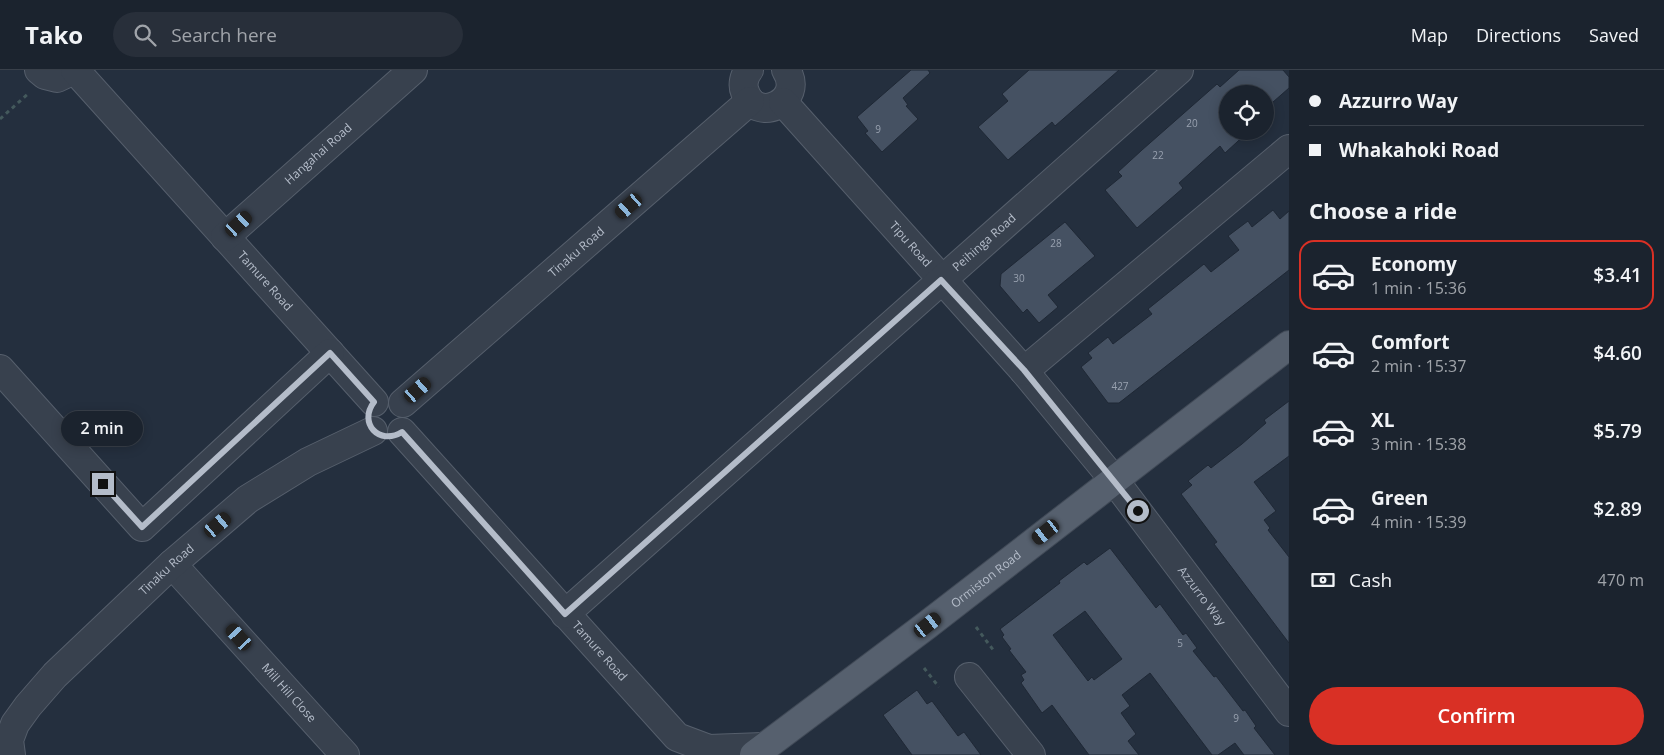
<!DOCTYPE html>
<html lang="en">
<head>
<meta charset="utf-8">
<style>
  :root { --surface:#1b232e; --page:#282f3a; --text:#f1f3f6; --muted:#a0a4aa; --line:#39404a; --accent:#d93025 }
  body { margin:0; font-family:"Open Sans",sans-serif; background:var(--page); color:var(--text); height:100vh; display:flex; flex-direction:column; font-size:19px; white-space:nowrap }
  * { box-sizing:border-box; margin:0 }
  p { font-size:16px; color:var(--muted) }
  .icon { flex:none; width:28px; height:28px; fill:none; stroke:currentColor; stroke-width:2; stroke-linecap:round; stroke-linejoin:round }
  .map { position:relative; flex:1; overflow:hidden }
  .panel { display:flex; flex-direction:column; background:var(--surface); width:375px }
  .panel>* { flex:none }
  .hud { display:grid; align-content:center; height:110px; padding:0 20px; background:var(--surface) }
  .tools { position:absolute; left:1219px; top:15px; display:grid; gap:10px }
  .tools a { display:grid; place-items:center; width:55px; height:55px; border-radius:50%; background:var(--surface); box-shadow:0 2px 12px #0003,0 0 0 1px var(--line); font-size:25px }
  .end { position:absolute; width:22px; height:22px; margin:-11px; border:6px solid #b4bcc9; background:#111; box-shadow:0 0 0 2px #111 }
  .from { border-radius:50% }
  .bubble { position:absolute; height:35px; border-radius:18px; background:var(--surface); box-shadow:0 2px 12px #0003,0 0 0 1px var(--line); font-size:16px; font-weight:600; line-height:35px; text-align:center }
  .car { position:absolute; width:15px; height:30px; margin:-15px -8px; border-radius:6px; box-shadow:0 0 4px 1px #0007; background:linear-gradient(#222 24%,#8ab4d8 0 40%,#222 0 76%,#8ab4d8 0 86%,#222 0) }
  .hud b { display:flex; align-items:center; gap:18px; height:48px; font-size:19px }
  .hud b+b { border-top:1px solid var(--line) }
  .hud i { width:12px; height:12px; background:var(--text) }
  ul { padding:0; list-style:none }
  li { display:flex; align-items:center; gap:15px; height:70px; margin:0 10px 8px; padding:0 10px; border:2px solid transparent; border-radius:15px }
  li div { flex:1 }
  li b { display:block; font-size:19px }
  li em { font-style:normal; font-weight:600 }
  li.selected { border-color:var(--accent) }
  li>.icon { width:45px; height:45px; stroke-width:1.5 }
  h2 { padding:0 20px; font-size:22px; line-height:60px }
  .pay { display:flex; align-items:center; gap:12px; height:55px; padding:0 20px; font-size:19px }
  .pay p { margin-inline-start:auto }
  .button { display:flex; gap:10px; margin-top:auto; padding:10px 20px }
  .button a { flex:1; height:58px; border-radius:30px; background:var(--accent); color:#fff; font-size:20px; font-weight:600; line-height:58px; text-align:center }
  header { display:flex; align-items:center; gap:30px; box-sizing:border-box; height:70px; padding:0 25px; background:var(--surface); border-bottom:1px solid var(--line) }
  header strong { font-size:24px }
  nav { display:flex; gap:28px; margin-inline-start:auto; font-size:18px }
  .search { width:350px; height:45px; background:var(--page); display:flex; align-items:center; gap:12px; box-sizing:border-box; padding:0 18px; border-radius:28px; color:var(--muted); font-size:19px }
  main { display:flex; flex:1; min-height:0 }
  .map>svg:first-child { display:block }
  .building { fill:#455162; stroke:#1f2835; fill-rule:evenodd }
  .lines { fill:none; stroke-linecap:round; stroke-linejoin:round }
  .minor-casing { stroke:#565f6c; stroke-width:30 }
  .major-casing { stroke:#414a57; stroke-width:30 }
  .path { stroke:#44595c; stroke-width:3; stroke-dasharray:4 4; stroke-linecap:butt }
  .minor { stroke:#38414e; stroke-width:28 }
  .major { stroke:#56606e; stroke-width:28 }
  .route { stroke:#b4bcc9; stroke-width:6 }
  .labels { text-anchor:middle; stroke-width:5; stroke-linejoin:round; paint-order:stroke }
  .number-label { font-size:10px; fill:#98a1af }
  .street-label { font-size:12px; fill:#b4bcc9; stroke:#1d2633 }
</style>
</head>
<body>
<header>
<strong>Tako</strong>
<div class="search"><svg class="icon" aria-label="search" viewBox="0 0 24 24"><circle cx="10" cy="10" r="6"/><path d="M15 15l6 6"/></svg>Search here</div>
<nav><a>Map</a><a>Directions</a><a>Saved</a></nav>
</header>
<main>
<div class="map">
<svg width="1289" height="685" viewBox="0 0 1289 685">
  <rect width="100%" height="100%" fill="#242f3e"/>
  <g class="building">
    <polygon points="911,0 928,0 930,3 903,28 908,35 906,36 918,49 882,82 865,63 868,61 857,47"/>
    <polygon points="1029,0 1119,0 1055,56 1052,52 1008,90 978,57 1008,31 1002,24"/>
    <polygon points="1239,0 1283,0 1289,7 1289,18 1265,39 1265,24 1228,24 1228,61 1249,61 1225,83 1220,76 1179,113 1183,118 1137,158 1105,120 1122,106 1118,102 1142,80 1217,14 1220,17"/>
    <polygon points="1273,140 1280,149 1289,141 1289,200 1119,333 1108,333 1081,297 1092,288 1088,283 1108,267 1113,274 1152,244 1148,239 1204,194 1211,202 1239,180 1228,166 1248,151 1252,157"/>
    <polygon points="1065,152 1095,186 1048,225 1058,237 1039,253 1027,239 1023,243 1000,216 1001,204"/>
    <polygon points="1289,331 1289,386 1254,412 1276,441 1264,450 1270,458 1268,460 1289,487 1289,573 1214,474 1217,472 1181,424 1192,415 1188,411 1208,395 1211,398 1242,374 1266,353 1264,350"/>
    <path d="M1110,478L1156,538L1160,534L1183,565L1186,563L1197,578L1193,581L1214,607L1216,606L1243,641L1245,640L1256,656L1254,658L1275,685H1244L1235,673L1218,685H1212L1150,603L1122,625L1130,636L1121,643L1136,664L1128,671L1139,685H1089L1052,635L1042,643L1021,613L1024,610L1021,605L1026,602L1009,580L1011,579L1002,567L1004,565L1000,559L1060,513L1059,511L1084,492L1087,495ZM1085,541L1122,589L1094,610L1092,607L1088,611L1053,565Z"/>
    <polygon points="917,620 927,634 932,631 958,666 964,662 981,685 912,685 883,645"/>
  </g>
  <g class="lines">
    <g class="minor-casing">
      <g id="minor">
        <polyline points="39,0 45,5 57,8 74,0"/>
        <path id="s1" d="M75,0L374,332"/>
        <path d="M749,0C744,6 742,15 745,22C756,55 806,31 786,0"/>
        <path id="s2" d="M783,32L1024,301L1114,410L1289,642"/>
        <path id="s3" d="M225,167L413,0"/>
        <polyline points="0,299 142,457 330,283"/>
        <polyline points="1024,301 1289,79"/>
        <path id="s4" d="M403,333L750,31"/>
        <path id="s5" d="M402,362L677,667L709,679L763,677"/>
        <path id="s6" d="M172,494L345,685"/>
        <path id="s7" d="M565,544L1179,0"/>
        <polyline points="969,607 1031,685"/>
        <path id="s8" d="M11,685L9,670L15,654L28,636L55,605L172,494L248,429L308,392L373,361"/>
      </g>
    </g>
    <g class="major-casing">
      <g id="major">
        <path id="s9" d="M754,685L927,555L1289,275"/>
      </g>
    </g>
    <g class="path">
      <polyline points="0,49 29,23"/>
      <polyline points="976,557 994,581"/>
      <polyline points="924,598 939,617"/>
    </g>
    <use href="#minor" class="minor"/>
    <use href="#major" class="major"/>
  </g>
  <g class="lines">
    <path class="route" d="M103,414L142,457L330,283L374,332C358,353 379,376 402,362L565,544L941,210L1024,300L1138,441"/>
  </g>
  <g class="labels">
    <g class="number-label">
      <text x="1192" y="57">20</text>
      <text x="878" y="63">9</text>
      <text x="1158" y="89">22</text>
      <text x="1056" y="177">28</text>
      <text x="1019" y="212">30</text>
      <text x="1120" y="320">427</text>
      <text x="1180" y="577">5</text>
      <text x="1236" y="652">9</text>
    </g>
    <g class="street-label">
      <text dy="4" stroke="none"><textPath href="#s3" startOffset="125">Hangahai Road</textPath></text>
      <text dy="4" stroke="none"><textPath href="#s7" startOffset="560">Peihinga Road</textPath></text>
      <text dy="4" stroke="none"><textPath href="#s2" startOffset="191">Tipu Road</textPath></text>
      <text dy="4" stroke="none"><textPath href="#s4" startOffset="230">Tinaku Road</textPath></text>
      <text dy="4" stroke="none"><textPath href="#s1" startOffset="284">Tamure Road</textPath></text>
      <text dy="4" stroke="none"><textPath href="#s8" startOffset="249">Tinaku Road</textPath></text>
      <text dy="4" stroke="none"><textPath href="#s9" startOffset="291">Ormiston Road</textPath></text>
      <text dy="4" stroke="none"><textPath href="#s2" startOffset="648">Azzurro Way</textPath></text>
      <text dy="4" stroke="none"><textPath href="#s5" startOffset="295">Tamure Road</textPath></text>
      <text dy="4" stroke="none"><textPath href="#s6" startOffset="174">Mill Hill Close</textPath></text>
    </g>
  </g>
</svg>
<div class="tools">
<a><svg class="icon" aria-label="locate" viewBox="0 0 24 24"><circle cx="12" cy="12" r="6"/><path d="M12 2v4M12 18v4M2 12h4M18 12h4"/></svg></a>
</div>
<i class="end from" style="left:1138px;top:441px"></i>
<i class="end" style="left:103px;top:414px"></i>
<div class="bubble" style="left:61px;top:341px;width:82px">2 min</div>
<i class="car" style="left:629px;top:136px;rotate:229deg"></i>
<i class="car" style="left:239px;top:154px;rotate:48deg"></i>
<i class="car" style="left:418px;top:320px;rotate:49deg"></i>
<i class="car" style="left:218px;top:455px;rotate:50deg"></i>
<i class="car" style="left:1046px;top:462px;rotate:232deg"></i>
<i class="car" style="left:928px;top:555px;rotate:52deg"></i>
<i class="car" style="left:239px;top:567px;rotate:318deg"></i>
</div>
<section class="panel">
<div class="hud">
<b><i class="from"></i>Azzurro Way</b>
<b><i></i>Whakahoki Road</b>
</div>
<h2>Choose a ride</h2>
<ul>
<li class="selected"><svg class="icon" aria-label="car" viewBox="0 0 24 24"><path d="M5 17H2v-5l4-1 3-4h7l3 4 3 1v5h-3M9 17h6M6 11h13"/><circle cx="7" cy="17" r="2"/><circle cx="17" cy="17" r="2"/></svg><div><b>Economy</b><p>1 min · 15:36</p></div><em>$3.41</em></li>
<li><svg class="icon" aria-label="car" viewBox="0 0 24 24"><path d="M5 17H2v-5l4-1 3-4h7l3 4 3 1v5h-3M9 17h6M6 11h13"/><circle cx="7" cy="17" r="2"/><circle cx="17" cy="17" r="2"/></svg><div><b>Comfort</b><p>2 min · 15:37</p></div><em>$4.60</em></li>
<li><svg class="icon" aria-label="car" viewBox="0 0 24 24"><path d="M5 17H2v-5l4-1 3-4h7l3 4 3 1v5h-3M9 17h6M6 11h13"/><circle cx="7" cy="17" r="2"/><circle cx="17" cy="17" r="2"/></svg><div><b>XL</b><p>3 min · 15:38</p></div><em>$5.79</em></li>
<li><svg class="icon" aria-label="car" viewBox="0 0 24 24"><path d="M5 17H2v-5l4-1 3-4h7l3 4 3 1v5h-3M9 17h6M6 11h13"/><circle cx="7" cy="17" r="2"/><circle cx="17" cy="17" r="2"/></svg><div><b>Green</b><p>4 min · 15:39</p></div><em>$2.89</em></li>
</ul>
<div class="pay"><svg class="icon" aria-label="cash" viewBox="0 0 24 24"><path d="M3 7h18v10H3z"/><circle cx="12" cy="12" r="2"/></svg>Cash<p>470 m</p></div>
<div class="button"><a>Confirm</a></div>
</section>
</main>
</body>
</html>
